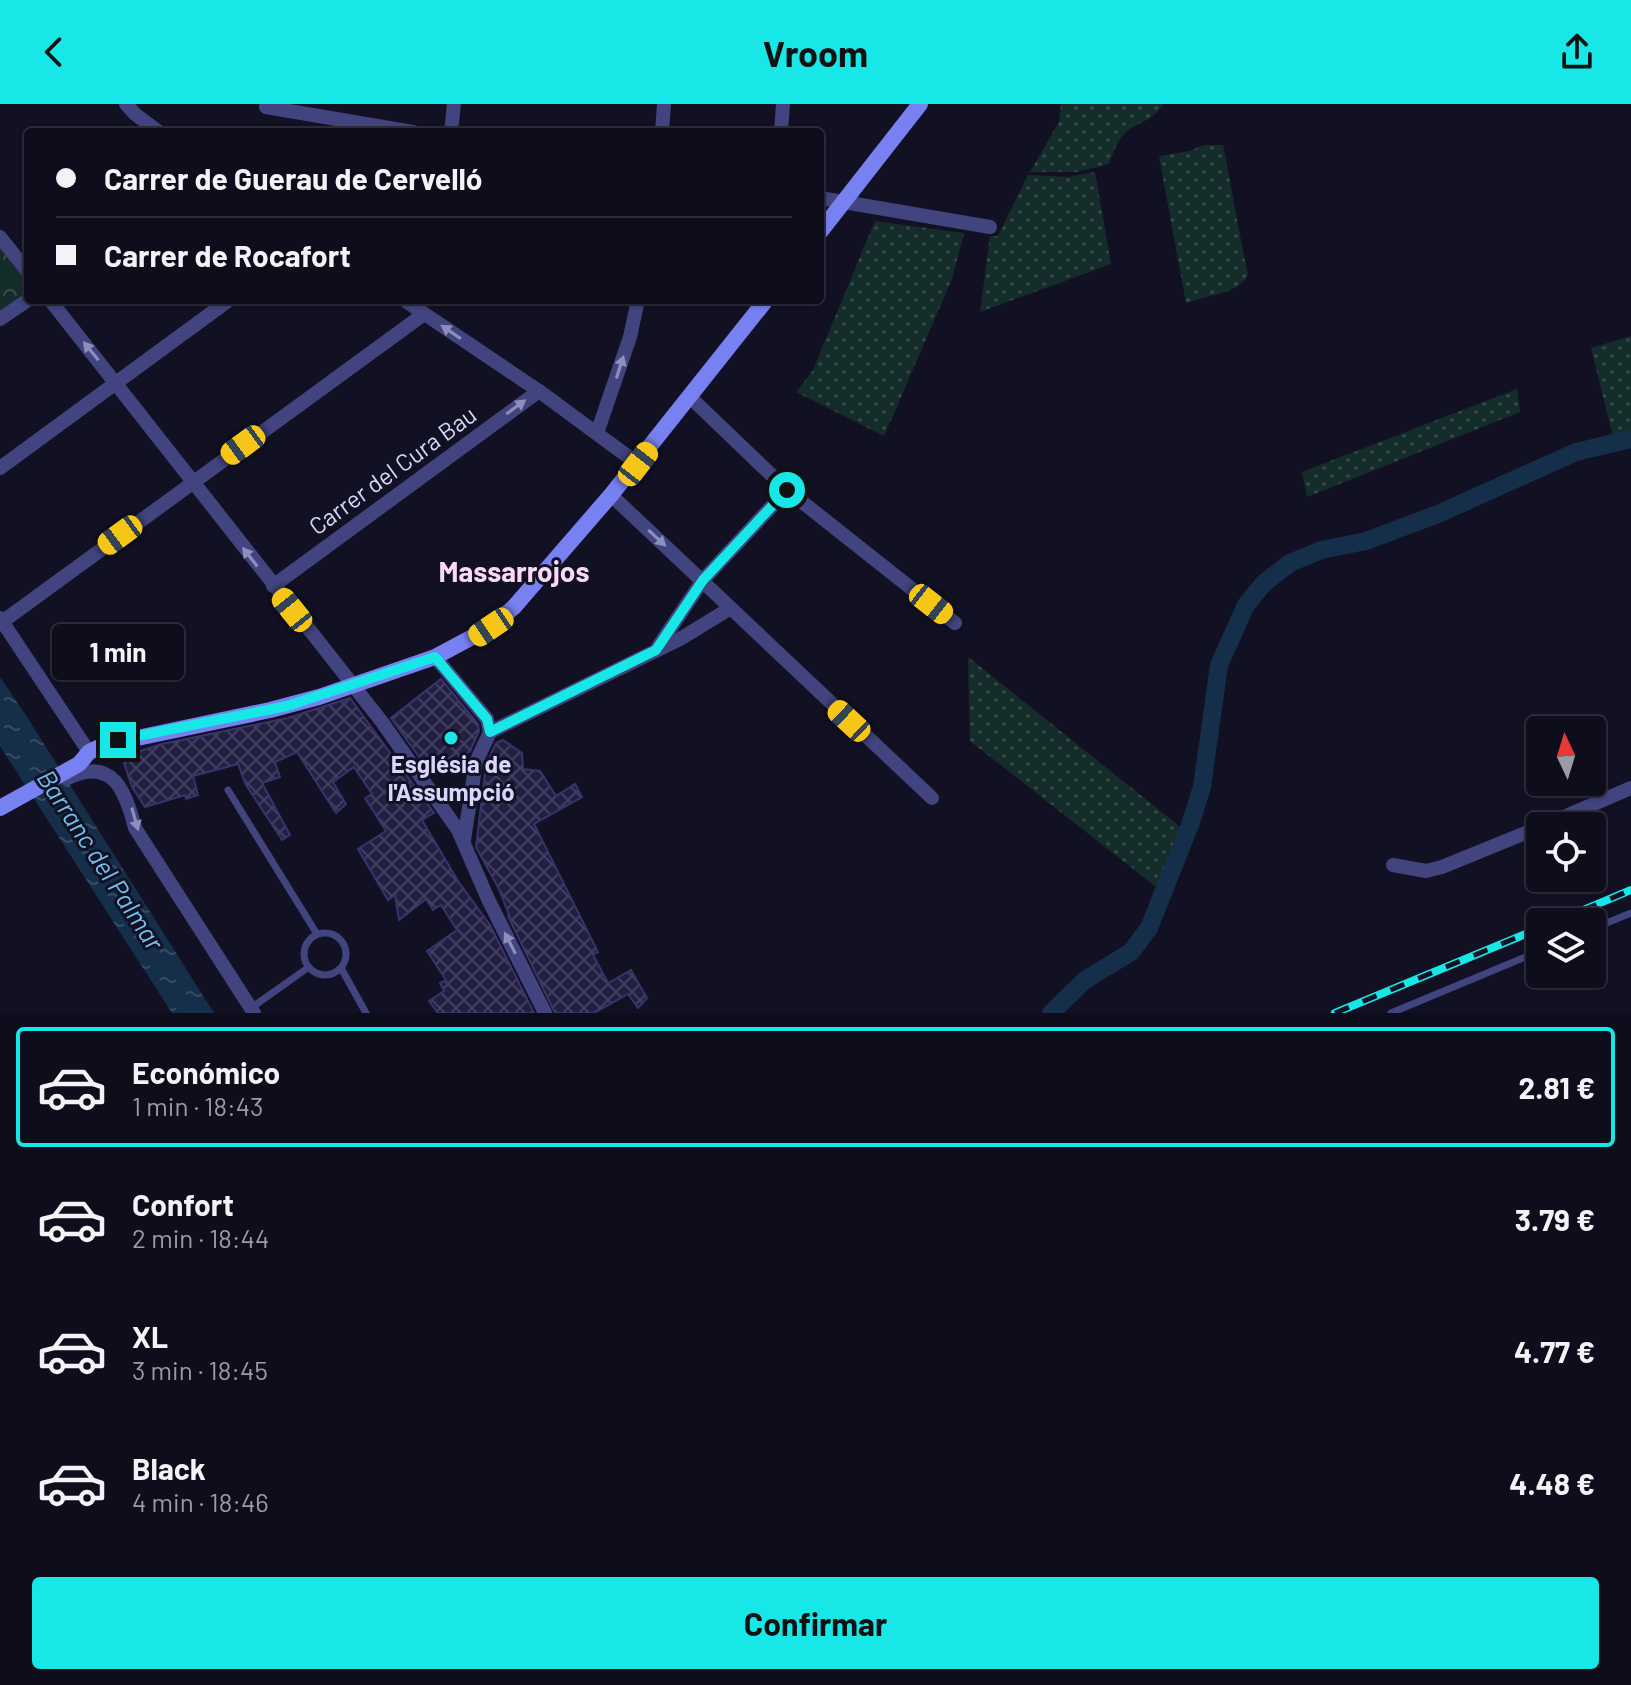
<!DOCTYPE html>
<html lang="es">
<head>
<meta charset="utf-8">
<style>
  :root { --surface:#0e0d1b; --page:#171624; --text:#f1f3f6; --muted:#9b9ca3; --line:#2e2d3a; --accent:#17e8e7 }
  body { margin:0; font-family:Barlow,sans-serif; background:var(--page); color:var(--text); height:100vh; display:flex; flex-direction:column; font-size:30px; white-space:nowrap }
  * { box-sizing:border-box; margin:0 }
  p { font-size:26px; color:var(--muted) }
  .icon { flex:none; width:44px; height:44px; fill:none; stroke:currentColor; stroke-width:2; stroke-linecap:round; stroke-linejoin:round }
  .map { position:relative; height:909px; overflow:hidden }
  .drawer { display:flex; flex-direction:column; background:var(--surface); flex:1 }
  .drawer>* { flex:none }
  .guide { position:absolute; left:24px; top:24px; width:800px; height:176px; border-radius:8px; box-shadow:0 2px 6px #0004,0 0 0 2px var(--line); display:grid; align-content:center; height:176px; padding:0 32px; background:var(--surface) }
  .needle { width:52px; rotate:356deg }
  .fabs { position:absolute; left:1526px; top:612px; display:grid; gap:16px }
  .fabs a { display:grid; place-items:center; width:80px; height:80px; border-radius:8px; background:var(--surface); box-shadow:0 2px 6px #0004,0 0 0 2px var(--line); font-size:40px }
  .end { position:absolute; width:36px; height:36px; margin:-18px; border:10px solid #17e8e7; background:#111; box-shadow:0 0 0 4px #111 }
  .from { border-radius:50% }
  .bubble { position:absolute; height:56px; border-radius:8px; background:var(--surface); box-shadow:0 2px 6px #0004,0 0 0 2px var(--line); font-size:26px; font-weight:700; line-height:56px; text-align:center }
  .car { position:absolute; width:24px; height:48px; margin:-24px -12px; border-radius:10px; box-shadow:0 0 6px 2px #0007; background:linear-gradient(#f5c518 24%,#345 0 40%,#f5c518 0 76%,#345 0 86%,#f5c518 0) }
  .guide b { display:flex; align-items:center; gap:28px; height:76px; font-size:30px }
  .guide b+b { border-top:2px solid var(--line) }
  .guide i { width:20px; height:20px; background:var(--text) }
  ul { padding:14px 0 0; list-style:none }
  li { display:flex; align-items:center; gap:24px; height:120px; margin:0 16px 12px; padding:0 16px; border:4px solid transparent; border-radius:8px }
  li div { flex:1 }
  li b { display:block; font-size:30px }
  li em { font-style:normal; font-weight:700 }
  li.active { border-color:var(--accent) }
  li>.icon { width:72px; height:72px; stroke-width:1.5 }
  .cta { display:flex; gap:16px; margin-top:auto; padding:16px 32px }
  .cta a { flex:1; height:92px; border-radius:8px; background:var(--accent); color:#111; font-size:32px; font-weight:700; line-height:92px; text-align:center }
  header { display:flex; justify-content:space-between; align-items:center; height:104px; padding:0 32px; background:var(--accent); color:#111; font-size:36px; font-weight:700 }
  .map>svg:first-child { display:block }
  .grass { fill:url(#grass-dots) }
  .park { fill:url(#park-crowns) }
  .water { fill:url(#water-ripples) }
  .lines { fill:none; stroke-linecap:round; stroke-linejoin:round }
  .canal { stroke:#152e49; stroke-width:18 }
  .building { fill:url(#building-cross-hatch); stroke:#39336c; stroke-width:2 }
  .lane { stroke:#41447e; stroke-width:7 }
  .street { stroke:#41447e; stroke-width:14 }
  .secondary { stroke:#7881f2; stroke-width:16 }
  .rail-casing { stroke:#17e8e7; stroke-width:8 }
  .rail { stroke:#121124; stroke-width:5; stroke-dasharray:15; stroke-linecap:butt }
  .oneway { fill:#8c8ebc }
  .route { stroke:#17e8e7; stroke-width:10 }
  .poi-dot { fill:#17e8e7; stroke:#121124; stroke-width:3 }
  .labels { text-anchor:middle; stroke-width:6; stroke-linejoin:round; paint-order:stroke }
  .street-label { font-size:24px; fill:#d8d7fb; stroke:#121124 }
  .poi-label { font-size:24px; font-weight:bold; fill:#d8d7fb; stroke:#121124 }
  .water-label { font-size:26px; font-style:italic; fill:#70c2f1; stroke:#121124 }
  .quarter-label { font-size:28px; font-weight:bold; fill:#fbd9f2; stroke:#121124 }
</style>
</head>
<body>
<header><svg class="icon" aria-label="back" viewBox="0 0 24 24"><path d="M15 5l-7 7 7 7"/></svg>Vroom<svg class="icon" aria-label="share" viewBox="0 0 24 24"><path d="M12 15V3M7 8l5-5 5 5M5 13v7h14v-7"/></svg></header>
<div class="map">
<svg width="1631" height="909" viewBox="0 0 1631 909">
  <defs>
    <pattern id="grass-dots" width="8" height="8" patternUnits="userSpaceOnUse" patternTransform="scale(2)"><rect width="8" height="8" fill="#152d2a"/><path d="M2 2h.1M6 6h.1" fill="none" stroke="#364b4a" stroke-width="1.8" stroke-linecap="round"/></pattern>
    <pattern id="park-crowns" width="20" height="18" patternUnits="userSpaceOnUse" patternTransform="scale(2)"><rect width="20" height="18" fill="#152d2a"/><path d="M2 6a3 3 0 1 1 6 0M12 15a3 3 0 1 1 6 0" fill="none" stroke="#364b4a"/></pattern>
    <pattern id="water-ripples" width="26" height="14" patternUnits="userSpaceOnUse" patternTransform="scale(2)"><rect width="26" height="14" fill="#152e49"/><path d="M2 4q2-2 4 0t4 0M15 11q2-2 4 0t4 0" fill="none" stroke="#364c64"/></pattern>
    <pattern id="building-cross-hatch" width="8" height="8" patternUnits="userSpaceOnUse" patternTransform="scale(2)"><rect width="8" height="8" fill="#221f43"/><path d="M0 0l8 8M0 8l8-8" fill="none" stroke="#413f5f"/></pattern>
  </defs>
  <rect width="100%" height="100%" fill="#121124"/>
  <g class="grass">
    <path d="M1061,0H1163C1155,16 1137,18 1125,29C1117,37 1113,49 1109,60L1077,68H1030L1059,18Z"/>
    <path d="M1203,41H1223C1232,84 1238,127 1248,170C1242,189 1204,192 1186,199L1159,52L1190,47Z"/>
    <polygon points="1095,68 1111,160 980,208 990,132 998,132 1028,71 1068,73"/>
    <polygon points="875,117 964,129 952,175 884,332 796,288 813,266"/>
    <polygon points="1631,232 1631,329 1613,333 1591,244"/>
    <polygon points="1517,285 1520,308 1307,393 1302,368"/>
    <polygon points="968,553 1184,726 1160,786 970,637"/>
  </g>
  <polygon class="park" points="0,133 28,170 28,194 0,214"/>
  <polygon class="water" points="0,573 27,613 214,909 172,909 0,642"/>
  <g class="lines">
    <polyline class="canal" points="1051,909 1085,876 1131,848 1149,824 1190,721 1202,683 1219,561 1246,501 1264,479 1290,459 1321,446 1366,437 1438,410 1576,348 1631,335"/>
  </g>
  <g class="building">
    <polygon points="441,575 478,620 479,627 470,647 432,671 391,614"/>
    <polygon points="350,594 434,709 422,716 458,777 490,821 534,909 438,909 429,897 444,887 440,879 446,876 427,847 457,826 441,801 433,806 426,795 399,816 395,791 388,796 358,745 386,727 365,694 372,690 354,663 333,678 346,700 336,709 297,648 275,658 280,673 262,679 290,731 282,736 246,681 238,660 193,672 198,691 186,695 185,691 145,703 132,683 122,653 162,640 288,614"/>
    <polygon points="503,636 522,649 523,665 540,667 556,692 575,680 582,693 534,720 598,848 593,851 608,879 631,866 647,894 638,904 628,890 594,909 555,909 508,812 509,811 499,785 476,743 486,661 496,639"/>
  </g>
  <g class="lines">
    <g class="lane">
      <polyline points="228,686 317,830"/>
      <polyline points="1592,825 1631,809"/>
      <circle cx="325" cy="850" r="21"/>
      <polyline points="341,864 366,909"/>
      <polyline points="251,904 309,863"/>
      <polyline points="1391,909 1540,847"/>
    </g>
    <g class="street">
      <polyline points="126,0 135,10 159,28"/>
      <polyline points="267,0 266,3 413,28"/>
      <polyline points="451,28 454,0"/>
      <polyline points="662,28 664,0"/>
      <polyline points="781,28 783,0"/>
      <polyline points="820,94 990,123"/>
      <polyline points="0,133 28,168"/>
      <polyline points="50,196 382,618 458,726 488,795 545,909"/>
      <polyline points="404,196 539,287 638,360"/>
      <polyline points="0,215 28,196"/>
      <polyline points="690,293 787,386 955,519"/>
      <polyline points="597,329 630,233 638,196"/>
      <polyline points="0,364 229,196"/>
      <polyline points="611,391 932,694"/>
      <polyline points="273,482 539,287"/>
      <polyline points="0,514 89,648"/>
      <polyline points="2,518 424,210"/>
      <polyline points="658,543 703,476 787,386"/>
      <polyline points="435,553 487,615 490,628"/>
      <path d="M68,674C113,652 126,688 135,724L254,909"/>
      <polyline points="1543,722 1631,684"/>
      <polyline points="464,736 476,658 490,628 680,535 729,505"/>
      <polyline points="1393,761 1426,767 1442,763 1540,723"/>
    </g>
    <g class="secondary">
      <polyline points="820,128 920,0"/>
      <polyline points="0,704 79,660 89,648 104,641 270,606 319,593 435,553 491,523 514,503 611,391 766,196"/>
    </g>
    <g class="rail-casing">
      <g id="rail">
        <polyline points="1555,818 1631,786"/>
        <polyline points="1335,909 1540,824"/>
      </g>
    </g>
    <use href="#rail" class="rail"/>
  </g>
  <defs><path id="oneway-solid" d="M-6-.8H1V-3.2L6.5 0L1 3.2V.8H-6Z" transform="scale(2)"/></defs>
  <g class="oneway">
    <use href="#oneway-solid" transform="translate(451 228) rotate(-146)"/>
    <use href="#oneway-solid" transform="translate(91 247) rotate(-129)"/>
    <use href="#oneway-solid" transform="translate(620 263) rotate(-72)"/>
    <use href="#oneway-solid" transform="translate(516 303) rotate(-36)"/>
    <use href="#oneway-solid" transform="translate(657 434) rotate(43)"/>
    <use href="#oneway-solid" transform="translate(250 453) rotate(-128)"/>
    <use href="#oneway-solid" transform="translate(135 715) rotate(74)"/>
    <use href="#oneway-solid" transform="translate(510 839) rotate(-117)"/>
  </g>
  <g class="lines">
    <polyline class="route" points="118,636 287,602 435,553 487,615 490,628 656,546 703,476 787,386"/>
  </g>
  <circle class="poi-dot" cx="451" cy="634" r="8"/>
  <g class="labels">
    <g class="street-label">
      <text transform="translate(393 367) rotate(-36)" y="8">Carrer del Cura Bau</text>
    </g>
    <g class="poi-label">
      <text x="451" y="669">Església de<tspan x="451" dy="28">l'Assumpció</tspan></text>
    </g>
    <g class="water-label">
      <text transform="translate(100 756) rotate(57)" y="9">Barranc del Palmar</text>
    </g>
    <g class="quarter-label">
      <text x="514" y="478">Massarrojos</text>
    </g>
  </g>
</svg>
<div class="fabs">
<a><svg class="needle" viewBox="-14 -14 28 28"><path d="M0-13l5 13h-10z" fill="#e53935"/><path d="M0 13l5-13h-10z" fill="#9b9ca3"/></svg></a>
<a><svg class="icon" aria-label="locate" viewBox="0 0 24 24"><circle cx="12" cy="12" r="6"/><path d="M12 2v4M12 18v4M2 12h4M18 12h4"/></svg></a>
<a><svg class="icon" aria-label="layers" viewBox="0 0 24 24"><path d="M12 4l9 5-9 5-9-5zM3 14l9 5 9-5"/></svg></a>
</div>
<i class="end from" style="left:787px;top:386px"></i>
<i class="end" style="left:118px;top:636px"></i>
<div class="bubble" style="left:52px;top:520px;width:132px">1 min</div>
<i class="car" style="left:243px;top:341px;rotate:234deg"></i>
<i class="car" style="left:638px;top:360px;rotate:38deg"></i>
<i class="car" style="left:120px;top:431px;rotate:234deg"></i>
<i class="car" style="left:931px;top:500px;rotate:128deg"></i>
<i class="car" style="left:292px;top:506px;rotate:321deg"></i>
<i class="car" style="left:491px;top:523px;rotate:236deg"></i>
<i class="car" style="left:849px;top:617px;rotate:313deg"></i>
<div class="guide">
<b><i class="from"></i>Carrer de Guerau de Cervelló</b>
<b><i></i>Carrer de Rocafort</b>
</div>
</div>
<section class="drawer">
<ul>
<li class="active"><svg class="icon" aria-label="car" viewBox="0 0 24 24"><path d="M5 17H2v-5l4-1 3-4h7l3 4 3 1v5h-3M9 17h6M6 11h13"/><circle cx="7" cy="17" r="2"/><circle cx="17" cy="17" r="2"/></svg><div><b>Económico</b><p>1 min · 18:43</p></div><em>2.81 €</em></li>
<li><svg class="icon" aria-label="car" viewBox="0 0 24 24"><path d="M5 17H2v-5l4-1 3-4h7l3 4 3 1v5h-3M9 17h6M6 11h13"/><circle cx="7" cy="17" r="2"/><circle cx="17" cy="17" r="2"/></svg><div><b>Confort</b><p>2 min · 18:44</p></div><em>3.79 €</em></li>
<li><svg class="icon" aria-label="car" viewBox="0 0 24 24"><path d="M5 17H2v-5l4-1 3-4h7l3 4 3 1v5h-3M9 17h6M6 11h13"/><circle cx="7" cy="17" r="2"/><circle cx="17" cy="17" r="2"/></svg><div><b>XL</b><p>3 min · 18:45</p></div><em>4.77 €</em></li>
<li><svg class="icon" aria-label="car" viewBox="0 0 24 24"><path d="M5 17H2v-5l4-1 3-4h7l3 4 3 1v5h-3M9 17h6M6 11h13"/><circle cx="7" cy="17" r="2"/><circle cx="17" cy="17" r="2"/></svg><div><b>Black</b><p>4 min · 18:46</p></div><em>4.48 €</em></li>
</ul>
<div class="cta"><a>Confirmar</a></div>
</section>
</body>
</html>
